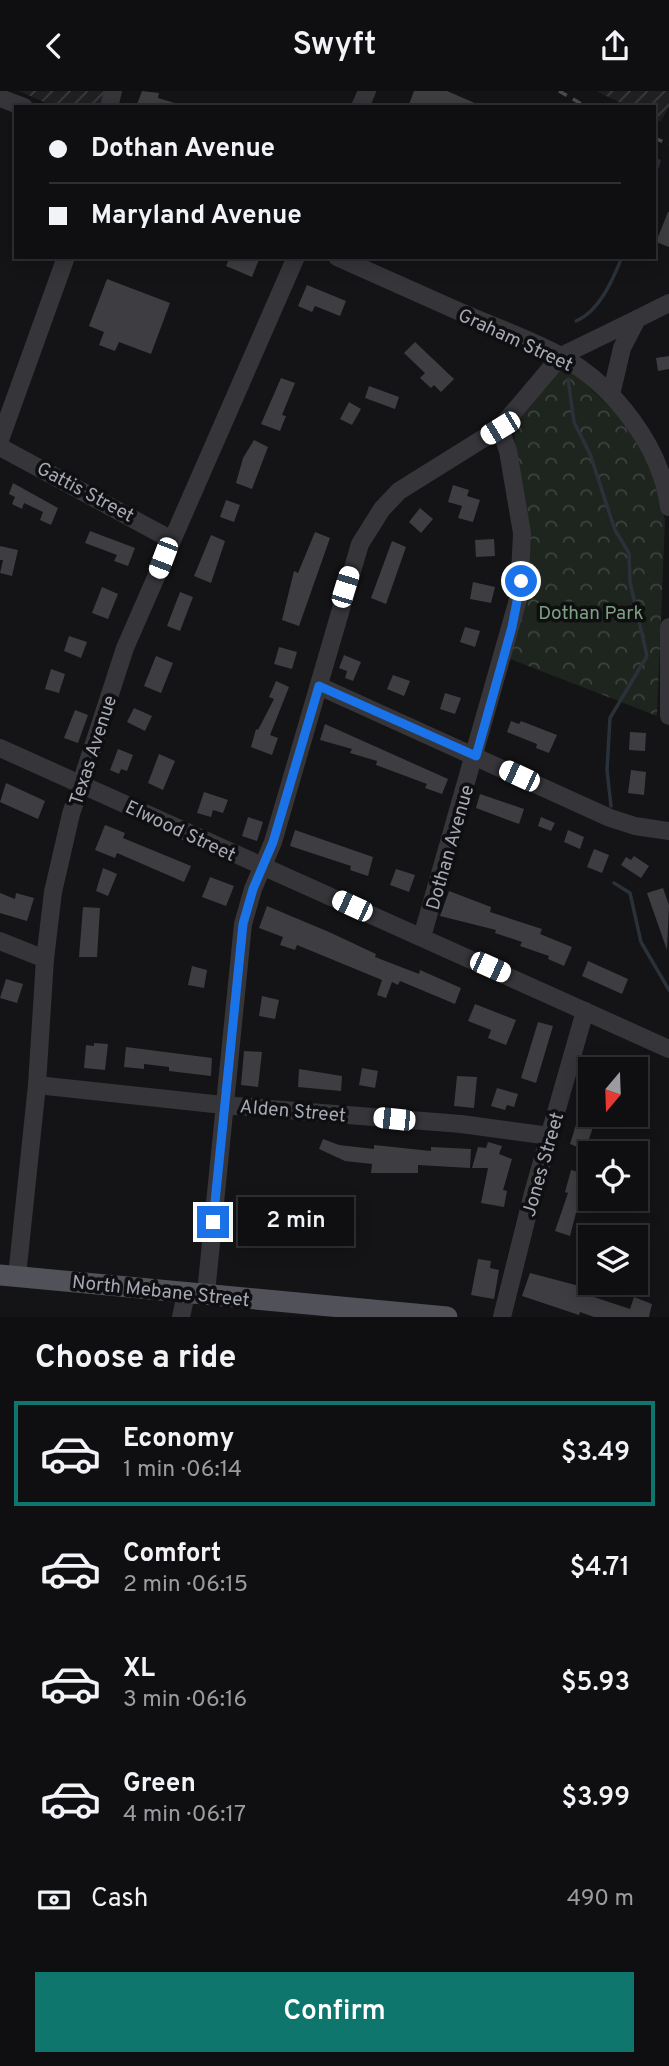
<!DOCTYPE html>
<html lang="en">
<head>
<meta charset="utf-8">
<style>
  :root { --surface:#0f0e10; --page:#181719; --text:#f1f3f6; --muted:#9b9c9f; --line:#2f2e30; --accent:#0f766e }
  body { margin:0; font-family:Overpass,sans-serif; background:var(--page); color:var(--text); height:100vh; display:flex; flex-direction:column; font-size:26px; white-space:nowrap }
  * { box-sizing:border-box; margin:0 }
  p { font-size:23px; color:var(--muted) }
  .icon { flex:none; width:38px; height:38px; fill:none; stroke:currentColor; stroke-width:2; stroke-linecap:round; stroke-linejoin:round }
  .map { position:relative; height:1226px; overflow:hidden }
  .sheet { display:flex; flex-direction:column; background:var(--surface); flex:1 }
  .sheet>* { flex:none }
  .top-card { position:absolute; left:14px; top:14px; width:642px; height:154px; border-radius:0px; box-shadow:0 4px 18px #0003,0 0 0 2px var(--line); display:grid; align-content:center; height:154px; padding:0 35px; background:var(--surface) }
  .needle { width:46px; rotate:199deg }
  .controls { position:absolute; left:578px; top:966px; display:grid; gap:14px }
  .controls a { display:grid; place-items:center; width:70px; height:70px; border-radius:0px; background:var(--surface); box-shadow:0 4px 18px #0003,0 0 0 2px var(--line); font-size:35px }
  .end { position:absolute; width:32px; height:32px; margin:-16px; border:9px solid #1a73e8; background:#fff; box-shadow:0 0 0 4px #fff }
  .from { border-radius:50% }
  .bubble { position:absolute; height:49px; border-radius:0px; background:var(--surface); box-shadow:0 4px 18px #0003,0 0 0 2px var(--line); font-size:23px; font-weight:600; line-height:49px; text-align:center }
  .car { position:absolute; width:21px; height:42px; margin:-21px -10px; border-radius:9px; box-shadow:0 0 5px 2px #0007; background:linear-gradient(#fff 24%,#345 0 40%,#fff 0 76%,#345 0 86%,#fff 0) }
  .top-card b { display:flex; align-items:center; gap:24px; height:66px; font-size:26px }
  .top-card b+b { border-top:2px solid var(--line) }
  .top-card i { width:18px; height:18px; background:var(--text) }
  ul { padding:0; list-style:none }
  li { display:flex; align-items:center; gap:21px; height:105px; margin:0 14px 10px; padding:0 21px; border:4px solid transparent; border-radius:0px }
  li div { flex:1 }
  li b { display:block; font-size:26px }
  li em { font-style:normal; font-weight:600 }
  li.current { border-color:var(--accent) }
  li>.icon { width:63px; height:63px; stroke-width:1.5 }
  h2 { padding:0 35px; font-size:32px; line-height:84px }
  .pay { display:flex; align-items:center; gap:18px; height:77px; padding:0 35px; font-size:26px }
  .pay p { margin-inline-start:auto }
  .primary-button { display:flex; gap:14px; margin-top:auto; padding:14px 35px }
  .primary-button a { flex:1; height:80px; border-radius:0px; background:var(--accent); color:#fff; font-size:28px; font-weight:600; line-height:80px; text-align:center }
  header { display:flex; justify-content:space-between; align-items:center; height:91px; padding:0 35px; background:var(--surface); font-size:32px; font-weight:600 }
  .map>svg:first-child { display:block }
  .industrial { fill:url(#industrial-furrows) }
  .forest { fill:url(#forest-crowns) }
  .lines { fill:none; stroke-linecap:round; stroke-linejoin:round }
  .stream { stroke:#2a3139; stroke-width:3.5 }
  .building { fill:#3e3e42 }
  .minor { stroke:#35353a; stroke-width:18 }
  .major { stroke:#515259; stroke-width:21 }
  .rail { stroke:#4a4b51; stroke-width:3.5; stroke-dasharray:9 7; stroke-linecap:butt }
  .route { stroke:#1a73e8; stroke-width:9 }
  .labels { text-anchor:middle; stroke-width:7; stroke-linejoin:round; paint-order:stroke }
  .street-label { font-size:19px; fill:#a5a9b5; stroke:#0f0e10 }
  .park-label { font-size:19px; fill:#7ca082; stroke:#0f0e10 }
</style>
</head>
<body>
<header><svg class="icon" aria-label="back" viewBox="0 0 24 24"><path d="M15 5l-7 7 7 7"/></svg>Swyft<svg class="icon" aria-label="share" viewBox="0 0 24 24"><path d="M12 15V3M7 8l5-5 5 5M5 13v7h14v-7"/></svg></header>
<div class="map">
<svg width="669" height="1226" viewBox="0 0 669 1226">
  <defs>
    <pattern id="industrial-furrows" width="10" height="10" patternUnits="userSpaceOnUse" patternTransform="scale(1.75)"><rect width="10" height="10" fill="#201f22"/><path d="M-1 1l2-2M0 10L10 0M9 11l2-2" fill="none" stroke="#3d3d40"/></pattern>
    <pattern id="forest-crowns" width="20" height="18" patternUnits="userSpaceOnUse" patternTransform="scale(1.75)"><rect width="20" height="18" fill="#1e251f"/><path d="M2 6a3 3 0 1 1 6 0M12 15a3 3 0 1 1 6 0" fill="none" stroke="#3c423d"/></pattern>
  </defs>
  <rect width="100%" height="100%" fill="#141315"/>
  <g class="industrial">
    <polygon points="19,0 104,0 100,16 55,16"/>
    <polygon points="596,0 669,0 669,16 660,31 655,28 654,16 629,16"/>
  </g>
  <polygon class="forest" points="570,278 625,331 650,376 665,429 657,625 510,568 522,511 514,336 518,325 557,280"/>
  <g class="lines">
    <g class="stream">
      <polyline points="654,86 659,70"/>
      <path d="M576,230C600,220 613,188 622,166"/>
      <polyline points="568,288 574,331 590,363 615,439 629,462 630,491 647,565 610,627 607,679 611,715"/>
      <polyline points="614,792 630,802 641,851 669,899"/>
    </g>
  </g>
  <g class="building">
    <polygon points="142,0 159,2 158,7 178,13 178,16 136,16"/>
    <polygon points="414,0 447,0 484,16 408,16"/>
    <polygon points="668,121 669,121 669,156 656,151"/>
    <polygon points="230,166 260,166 252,186 226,175"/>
    <polygon points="107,188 170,212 151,263 119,251 115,260 99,254 104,241 89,235"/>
    <polygon points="307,194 346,210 340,225 315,215 312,221 298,215"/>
    <polygon points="415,251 454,288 441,301 434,294 431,297 420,287 425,282 404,262"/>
    <polygon points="669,265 669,278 658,280 656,267"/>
    <polygon points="281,287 295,292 282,324 286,325 280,340 261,333"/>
    <polygon points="369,295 399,306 395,318 365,307"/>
    <polygon points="349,311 361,318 352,334 340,328"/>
    <polygon points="254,349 268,356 252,398 236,392 243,367"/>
    <polygon points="13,392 58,417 51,434 40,429 43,421 24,412 22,418 12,413 15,406 9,403"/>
    <polygon points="453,394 469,399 467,405 480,409 473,431 458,427 462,415 448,411"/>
    <polygon points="226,409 240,414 234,431 220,426"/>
    <polygon points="420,417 433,428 421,442 409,431"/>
    <polygon points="90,440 135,457 128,475 114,470 117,464 85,452"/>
    <polygon points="315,441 330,447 299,535 282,529 294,480 298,482"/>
    <polygon points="211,444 225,450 211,492 194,485"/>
    <polygon points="494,448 495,465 476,466 475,449"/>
    <polygon points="392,450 406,456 386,513 371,507"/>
    <polygon points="0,455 18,459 12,485 0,482 3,469 0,469"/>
    <polygon points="473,491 495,496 491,512 470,508"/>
    <polygon points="102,496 118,503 108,528 92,522"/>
    <polygon points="180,501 193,506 180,540 167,535"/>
    <polygon points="465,536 480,540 475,556 460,551"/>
    <polygon points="69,545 87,551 81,567 64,560"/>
    <polygon points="279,556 297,561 292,578 274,573"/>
    <polygon points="344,564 361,571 353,590 345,587 347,580 339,577"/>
    <polygon points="156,565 173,572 161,602 144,595"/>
    <polygon points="51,578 65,583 59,602 45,598"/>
    <polygon points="393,584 410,590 404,605 387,598"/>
    <polygon points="276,590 289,596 270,644 278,647 272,664 251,656 256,638 258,639 274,608 269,606"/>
    <polygon points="445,602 461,607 455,623 440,618"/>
    <polygon points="134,617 152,625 145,640 127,631"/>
    <polygon points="75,619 88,624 78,652 64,647"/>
    <polygon points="511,630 519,633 521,630 557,644 549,662 536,657 537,653 507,641"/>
    <polygon points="325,633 448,688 442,703 425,697 427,693 376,674 377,670 350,662 352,658 320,649"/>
    <polygon points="630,641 646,642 645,660 629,659"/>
    <polygon points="118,658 133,664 127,680 121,678 119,683 110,679"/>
    <polygon points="159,663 175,670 163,699 148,692"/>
    <polygon points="631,679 646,681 644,704 628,702"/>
    <polygon points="6,692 45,710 38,728 0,711"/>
    <polygon points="204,701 228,709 223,722 213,719 211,726 197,722"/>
    <polygon points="480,703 524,718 519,733 476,717"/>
    <polygon points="248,726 263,731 257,750 242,745"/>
    <polygon points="541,726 555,732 551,740 538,735"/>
    <polygon points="105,734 125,742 123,747 191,775 184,791 117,762 115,767 95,759"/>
    <polygon points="295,739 373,766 368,785 350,779 351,775 290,755"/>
    <polygon points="568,739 584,746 580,758 564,751"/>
    <polygon points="594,758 609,764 602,782 587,776"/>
    <polygon points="634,765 649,775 641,787 621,774 626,766 631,769"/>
    <polygon points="103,777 117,783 108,805 96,800"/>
    <polygon points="396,778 415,784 409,801 390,794"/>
    <polygon points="210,786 234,795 226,815 202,806"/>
    <polygon points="663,797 669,814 667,859 647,802"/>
    <polygon points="449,800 491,816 490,821 542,838 540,843 572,856 564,875 548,868 549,865 520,855 522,851 495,842 496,839 440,825"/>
    <polygon points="0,802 15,808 16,802 34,807 27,830 0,822"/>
    <polygon points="267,815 329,841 376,863 375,866 419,883 420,879 461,897 455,913 400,890 398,894 392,891 386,907 377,904 382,889 297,854 295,859 280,854 283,846 259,837"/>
    <polygon points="83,816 100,817 97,866 79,866"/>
    <polygon points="588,870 628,888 622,903 582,885"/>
    <polygon points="192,875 207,879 204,897 188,894"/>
    <polygon points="6,888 23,893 17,912 0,907"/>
    <polygon points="262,905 279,909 275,928 259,925"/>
    <polygon points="475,913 516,929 506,954 488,947 491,939 468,930"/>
    <polygon points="538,931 553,935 536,992 521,987"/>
    <polygon points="94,952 108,953 105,979 84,977 86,954 94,955"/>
    <polygon points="126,956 212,967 211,985 169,980 169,976 144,973 144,978 124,976"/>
    <polygon points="244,960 262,961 258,996 241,994"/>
    <polygon points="362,977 378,980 375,997 359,994"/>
    <polygon points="299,978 342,985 341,1000 298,996"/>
    <polygon points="457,985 477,986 474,1017 454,1015"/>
    <polygon points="497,997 518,1003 514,1016 507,1014 505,1019 491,1015"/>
    <polygon points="579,1024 597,1024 588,1051 608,1058 607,1062 592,1062 570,1053"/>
    <polygon points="323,1048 339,1054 374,1058 374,1054 431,1060 431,1056 471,1058 470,1077 418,1074 418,1082 371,1082 372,1073 345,1070 319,1058"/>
    <polygon points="488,1051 502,1055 499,1063 512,1068 503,1099 507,1100 504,1116 481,1112 488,1077 472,1077 478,1056 486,1057"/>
    <polygon points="571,1079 586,1083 570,1145 555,1140 568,1102 565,1101"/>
    <polygon points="478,1168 491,1170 490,1177 499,1179 494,1208 471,1204"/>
    <polygon points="530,1182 587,1197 585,1203 630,1218 634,1206 652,1213 649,1226 594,1226 580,1221 579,1224 522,1205"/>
  </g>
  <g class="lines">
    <g class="minor">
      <polyline points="0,7 24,16"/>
      <polyline points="109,16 113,0"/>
      <polyline points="360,16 367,0"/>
      <path d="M337,166C377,184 418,202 458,220C492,235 528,247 561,265C614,295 661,355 669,416"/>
      <polyline points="611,304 622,257 637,228 669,212"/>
      <polyline points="0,349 66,166"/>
      <polyline points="0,356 170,448"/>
      <polyline points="669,536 669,625"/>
      <polyline points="319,595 610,727 635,735 669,740"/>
      <polyline points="0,657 669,958"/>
      <polyline points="422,846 519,505 522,442 508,360 500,337"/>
      <polyline points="0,850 45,868"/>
      <polyline points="37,994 223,1014 461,1033 550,1045"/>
      <polyline points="17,1185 37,994 45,868 53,801 71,723 125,557 296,166"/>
      <polyline points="206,1202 243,833 253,798 273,751 360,453 382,418 399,400 500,337 561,265 637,228"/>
      <polyline points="181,1226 186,1203"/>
      <polyline points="502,1226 533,1102 585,920"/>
    </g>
    <polyline class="major" points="0,1184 447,1226"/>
    <g class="rail">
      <polyline points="559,0 587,16"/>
      <polyline points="654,47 669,53"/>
    </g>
  </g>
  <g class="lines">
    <polyline class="route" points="213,1131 243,833 253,798 273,751 319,595 476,665 512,536 521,490"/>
  </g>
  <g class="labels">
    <g class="street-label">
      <text transform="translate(516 248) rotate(25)" y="7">Graham Street</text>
      <text transform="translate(86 400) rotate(28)" y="7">Gattis Street</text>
      <text transform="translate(92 659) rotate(-72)" y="7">Texas Avenue</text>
      <text transform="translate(181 739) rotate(25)" y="7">Elwood Street</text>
      <text transform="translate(449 756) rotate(-74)" y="7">Dothan Avenue</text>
      <text transform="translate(293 1019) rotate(5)" y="7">Alden Street</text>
      <text transform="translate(542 1073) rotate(-74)" y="7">Jones Street</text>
      <text transform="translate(161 1199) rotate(6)" y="7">North Mebane Street</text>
    </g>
    <g class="park-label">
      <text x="591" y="528">Dothan Park</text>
    </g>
  </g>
</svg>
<div class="controls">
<a><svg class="needle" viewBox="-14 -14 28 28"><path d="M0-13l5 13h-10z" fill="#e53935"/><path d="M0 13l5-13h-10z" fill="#9b9c9f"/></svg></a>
<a><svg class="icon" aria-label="locate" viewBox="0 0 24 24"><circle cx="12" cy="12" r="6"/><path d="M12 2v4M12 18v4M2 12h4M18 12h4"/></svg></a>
<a><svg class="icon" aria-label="layers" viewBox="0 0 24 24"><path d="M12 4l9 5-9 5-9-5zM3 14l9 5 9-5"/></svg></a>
</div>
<i class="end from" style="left:521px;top:490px"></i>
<i class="end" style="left:213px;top:1131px"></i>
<div class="bubble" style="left:238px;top:1106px;width:116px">2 min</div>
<i class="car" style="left:500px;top:337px;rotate:239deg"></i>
<i class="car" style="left:163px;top:467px;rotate:201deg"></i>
<i class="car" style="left:345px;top:496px;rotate:17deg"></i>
<i class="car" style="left:519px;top:685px;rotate:295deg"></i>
<i class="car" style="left:352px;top:815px;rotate:295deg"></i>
<i class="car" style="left:490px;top:876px;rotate:114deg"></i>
<i class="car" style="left:394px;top:1028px;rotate:276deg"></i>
<div class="top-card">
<b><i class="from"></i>Dothan Avenue</b>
<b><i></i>Maryland Avenue</b>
</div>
</div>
<section class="sheet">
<h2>Choose a ride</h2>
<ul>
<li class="current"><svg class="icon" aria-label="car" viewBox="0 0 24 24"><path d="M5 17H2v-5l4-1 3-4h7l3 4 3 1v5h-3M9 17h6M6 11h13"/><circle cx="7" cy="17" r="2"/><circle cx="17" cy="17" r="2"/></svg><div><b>Economy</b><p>1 min · 06:14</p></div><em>$3.49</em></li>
<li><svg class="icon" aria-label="car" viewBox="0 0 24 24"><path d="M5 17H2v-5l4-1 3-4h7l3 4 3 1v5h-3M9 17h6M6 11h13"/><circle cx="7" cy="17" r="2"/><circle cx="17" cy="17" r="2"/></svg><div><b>Comfort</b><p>2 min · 06:15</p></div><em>$4.71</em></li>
<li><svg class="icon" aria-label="car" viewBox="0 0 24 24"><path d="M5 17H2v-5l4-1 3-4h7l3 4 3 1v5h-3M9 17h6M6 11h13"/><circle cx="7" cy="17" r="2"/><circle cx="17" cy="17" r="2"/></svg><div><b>XL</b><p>3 min · 06:16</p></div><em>$5.93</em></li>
<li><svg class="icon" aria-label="car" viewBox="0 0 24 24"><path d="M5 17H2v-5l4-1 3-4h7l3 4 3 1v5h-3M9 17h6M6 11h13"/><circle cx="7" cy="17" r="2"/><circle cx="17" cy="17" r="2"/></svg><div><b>Green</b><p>4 min · 06:17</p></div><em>$3.99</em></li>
</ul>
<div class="pay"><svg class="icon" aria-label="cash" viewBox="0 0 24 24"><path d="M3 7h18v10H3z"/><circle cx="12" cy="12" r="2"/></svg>Cash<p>490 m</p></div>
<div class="primary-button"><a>Confirm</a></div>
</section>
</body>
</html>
